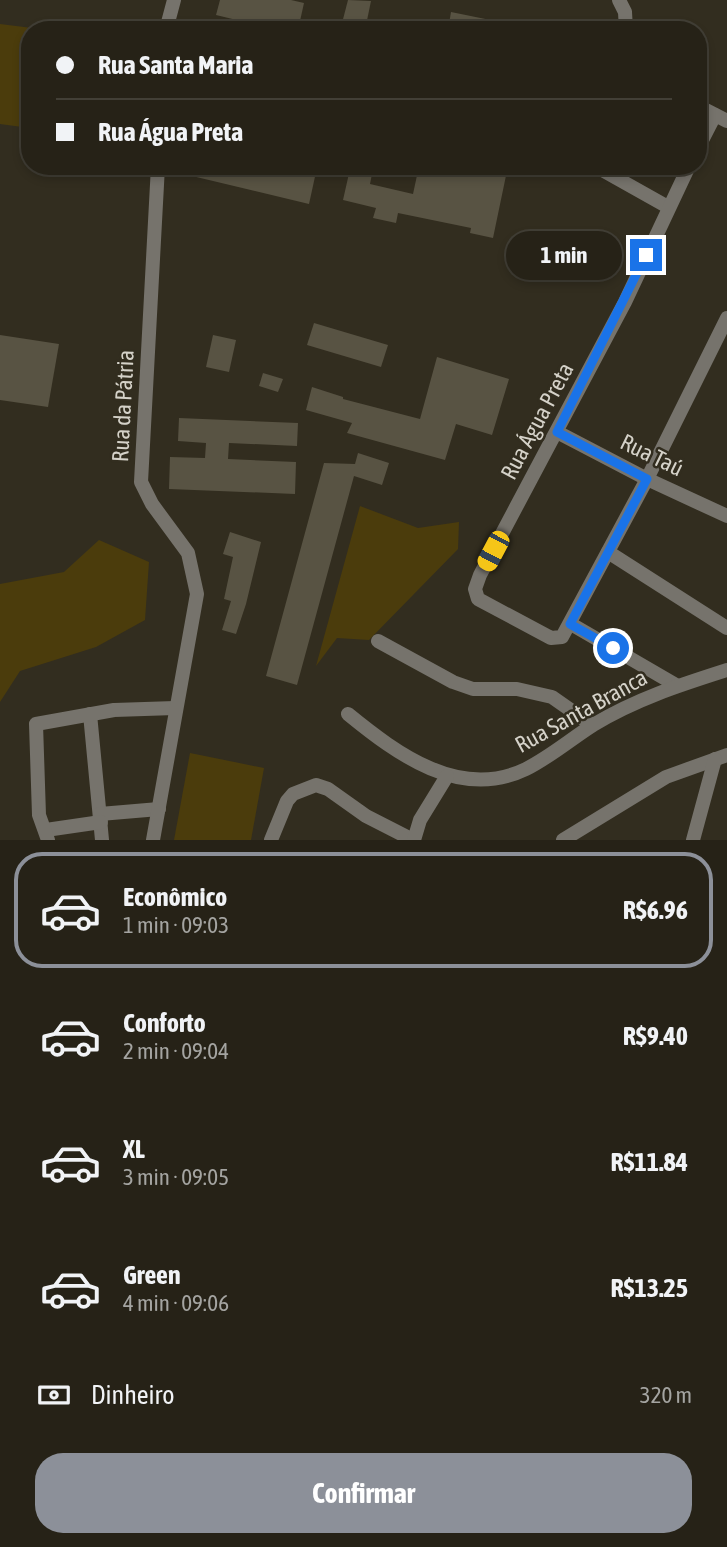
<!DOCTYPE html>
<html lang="pt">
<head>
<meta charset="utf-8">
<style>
  :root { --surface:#262217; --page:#322f24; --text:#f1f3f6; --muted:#a4a4a1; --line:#423f36; --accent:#8c9099 }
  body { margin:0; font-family:"Asap Condensed",sans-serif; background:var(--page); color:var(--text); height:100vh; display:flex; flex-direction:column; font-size:26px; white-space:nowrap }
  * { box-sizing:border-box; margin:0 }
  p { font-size:23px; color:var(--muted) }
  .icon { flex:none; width:38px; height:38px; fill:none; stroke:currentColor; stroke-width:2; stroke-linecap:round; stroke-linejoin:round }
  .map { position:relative; height:840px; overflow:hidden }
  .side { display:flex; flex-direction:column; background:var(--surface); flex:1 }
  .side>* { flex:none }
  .banner { position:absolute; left:21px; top:21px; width:686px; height:154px; border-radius:28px; box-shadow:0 4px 10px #0003,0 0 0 2px var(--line); display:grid; align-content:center; height:154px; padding:0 35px; background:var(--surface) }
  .end { position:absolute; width:32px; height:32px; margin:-16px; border:9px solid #1a73e8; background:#fff; box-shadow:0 0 0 4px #fff }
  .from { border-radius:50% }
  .bubble { position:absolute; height:49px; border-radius:24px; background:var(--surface); box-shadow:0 4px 10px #0003,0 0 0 2px var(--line); font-size:23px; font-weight:700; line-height:49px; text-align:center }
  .car { position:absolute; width:21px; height:42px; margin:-21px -10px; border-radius:9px; box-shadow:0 0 5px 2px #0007; background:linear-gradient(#f5c518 24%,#345 0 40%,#f5c518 0 76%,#345 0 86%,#f5c518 0) }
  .banner b { display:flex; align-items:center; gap:24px; height:66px; font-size:26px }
  .banner b+b { border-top:2px solid var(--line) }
  .banner i { width:18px; height:18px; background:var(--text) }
  ul { padding:12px 0 0; list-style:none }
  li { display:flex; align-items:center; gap:21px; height:116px; margin:0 14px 10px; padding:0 21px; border:4px solid transparent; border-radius:28px }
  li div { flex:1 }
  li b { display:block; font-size:26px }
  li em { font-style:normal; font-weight:700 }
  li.selected { border-color:var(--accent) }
  li>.icon { width:63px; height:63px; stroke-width:1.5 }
  .pay { display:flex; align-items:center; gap:18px; height:77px; padding:0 35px; font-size:26px }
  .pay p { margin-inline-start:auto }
  .button { display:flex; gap:14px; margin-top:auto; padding:14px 35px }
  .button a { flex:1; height:80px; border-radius:28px; background:var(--accent); color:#fff; font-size:28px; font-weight:700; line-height:80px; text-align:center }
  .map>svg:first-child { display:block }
  .green { fill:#4b3c0c }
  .building { fill:#585343 }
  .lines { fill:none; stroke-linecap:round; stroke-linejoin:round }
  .minor { stroke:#76736c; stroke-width:14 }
  .route { stroke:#1a73e8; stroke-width:9 }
  .labels { text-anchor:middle; stroke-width:5; stroke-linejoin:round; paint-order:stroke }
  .street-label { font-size:23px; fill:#d5d2c9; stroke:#322d1f }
</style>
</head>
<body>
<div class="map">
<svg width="727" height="840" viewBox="0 0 727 840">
  <rect width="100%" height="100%" fill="#322d1f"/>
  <g class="green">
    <polygon points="0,24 48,30 30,30 30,128 0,124"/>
    <polygon points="360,506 418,528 459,522 458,549 369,640 337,638 316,666"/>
    <polygon points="99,540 149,562 145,620 96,647 20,671 0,702 0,584 64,572"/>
    <polygon points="190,753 264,768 251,840 174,840"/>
  </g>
  <g class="building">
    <polygon points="220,0 291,0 304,3 298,30 277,30 216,15"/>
    <polygon points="348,0 371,1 365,30 341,27"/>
    <polygon points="451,12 520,26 519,30 477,30 449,24"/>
    <polygon points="168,166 288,166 316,172 309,204 167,170"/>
    <polygon points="419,166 462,169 463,166 508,166 493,238 470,233 471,228 398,213 396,223 373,218 376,208 343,200 350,169 372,174 370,184 413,194"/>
    <polygon points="314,323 388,345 381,367 307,345"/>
    <polygon points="0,335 59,344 48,407 0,400"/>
    <polygon points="213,335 236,340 229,372 206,367"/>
    <polygon points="437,357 509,379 492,435 456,424 445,460 347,433 352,423 306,410 312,387 343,397 343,399 420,419"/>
    <polygon points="263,373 283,379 278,392 259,386"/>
    <polygon points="179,418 298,423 297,446 229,443 228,459 296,462 295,494 169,489 170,457 205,458 206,443 178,441"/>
    <polygon points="358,453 389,463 382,485 354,476 297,685 266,676 324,463 355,464"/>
    <polygon points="230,532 261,542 246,604 236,634 222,630 231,601 224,599 233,557 223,554"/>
  </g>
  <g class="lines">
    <g class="minor">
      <polyline points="619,0 625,12 626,30"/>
      <polyline points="166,30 174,0"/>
      <polyline points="698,106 727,121"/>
      <polyline points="698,148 715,115"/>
      <polyline points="595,166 668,207"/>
      <polyline points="689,166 625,302 480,575 475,589 478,599 551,638 562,637 647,479 727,318"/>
      <polyline points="557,432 647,479 727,516"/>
      <polyline points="608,552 727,628"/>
      <polyline points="571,624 676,685"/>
      <polyline points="378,641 453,682 473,689 517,689 552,697 592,725"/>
      <polyline points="90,714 102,840"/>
      <path d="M348,714C397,754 460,801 526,769C550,757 571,739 593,725C636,699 680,685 727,670"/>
      <polyline points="100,814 159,809"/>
      <polyline points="46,830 101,822"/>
      <polyline points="48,840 39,815 36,724 114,710 175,708"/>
      <polyline points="153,840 197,594 188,553 152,504 141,482 158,166"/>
      <polyline points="271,840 287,801 293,794 316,785 328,789 366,816 413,840"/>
      <polyline points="414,840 420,820 447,776"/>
      <polyline points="563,840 666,777 727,755"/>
      <polyline points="693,840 715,759"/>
    </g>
  </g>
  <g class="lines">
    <polyline class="route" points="613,648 570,624 647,479 557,432 646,255"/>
  </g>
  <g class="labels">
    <g class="street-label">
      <text transform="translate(123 406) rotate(-87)" y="8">Rua da Pátria</text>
      <text transform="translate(537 421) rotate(-62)" y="8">Rua Água Preta</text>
      <text transform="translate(652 455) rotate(26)" y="8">Rua Taú</text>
      <text transform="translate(581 711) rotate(-29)" y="8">Rua Santa Branca</text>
    </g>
  </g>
</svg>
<i class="end from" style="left:613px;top:648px"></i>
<i class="end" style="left:646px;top:255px"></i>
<div class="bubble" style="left:506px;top:231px;width:116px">1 min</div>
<i class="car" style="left:493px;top:551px;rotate:208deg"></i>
<div class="banner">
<b><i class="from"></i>Rua Santa Maria</b>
<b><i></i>Rua Água Preta</b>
</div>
</div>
<section class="side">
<ul>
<li class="selected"><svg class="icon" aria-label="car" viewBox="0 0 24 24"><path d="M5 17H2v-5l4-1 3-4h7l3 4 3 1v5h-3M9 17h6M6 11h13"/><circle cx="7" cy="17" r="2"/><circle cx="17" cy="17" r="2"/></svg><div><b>Econômico</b><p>1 min · 09:03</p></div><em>R$6.96</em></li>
<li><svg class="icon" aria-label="car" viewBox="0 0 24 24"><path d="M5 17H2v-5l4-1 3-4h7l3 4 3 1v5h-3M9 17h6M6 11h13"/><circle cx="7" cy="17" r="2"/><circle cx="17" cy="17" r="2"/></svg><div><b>Conforto</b><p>2 min · 09:04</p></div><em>R$9.40</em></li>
<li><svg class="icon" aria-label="car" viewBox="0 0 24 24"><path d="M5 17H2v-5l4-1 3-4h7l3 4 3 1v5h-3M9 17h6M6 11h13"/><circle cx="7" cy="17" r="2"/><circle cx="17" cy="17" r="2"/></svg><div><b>XL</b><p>3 min · 09:05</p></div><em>R$11.84</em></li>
<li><svg class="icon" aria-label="car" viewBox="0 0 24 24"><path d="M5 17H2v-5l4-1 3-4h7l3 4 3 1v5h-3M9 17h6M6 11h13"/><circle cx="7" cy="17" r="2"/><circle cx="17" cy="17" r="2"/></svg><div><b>Green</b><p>4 min · 09:06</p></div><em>R$13.25</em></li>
</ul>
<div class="pay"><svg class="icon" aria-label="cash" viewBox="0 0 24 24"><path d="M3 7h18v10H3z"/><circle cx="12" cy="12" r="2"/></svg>Dinheiro<p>320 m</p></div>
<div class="button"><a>Confirmar</a></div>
</section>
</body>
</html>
